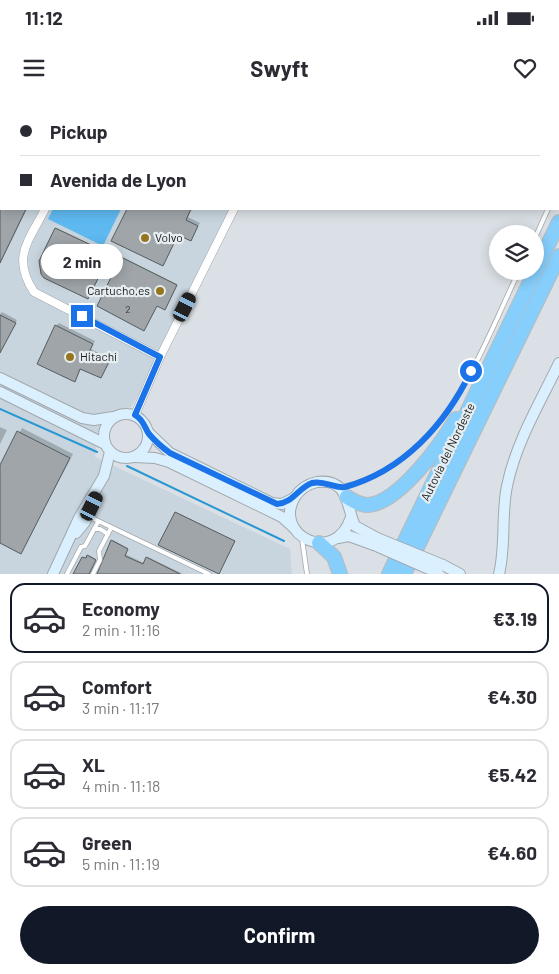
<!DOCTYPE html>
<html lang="en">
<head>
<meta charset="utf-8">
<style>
  :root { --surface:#fff; --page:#f7f7f7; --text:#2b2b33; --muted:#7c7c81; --line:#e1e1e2; --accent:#111827 }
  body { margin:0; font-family:Barlow,sans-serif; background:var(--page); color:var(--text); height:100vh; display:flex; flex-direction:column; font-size:19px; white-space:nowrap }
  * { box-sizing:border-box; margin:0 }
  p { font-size:16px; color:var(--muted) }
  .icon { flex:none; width:28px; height:28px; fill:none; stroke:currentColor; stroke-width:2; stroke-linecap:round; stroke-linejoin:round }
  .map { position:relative; height:474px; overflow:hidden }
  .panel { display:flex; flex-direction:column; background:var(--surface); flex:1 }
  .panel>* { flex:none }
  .hud { position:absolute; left:0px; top:0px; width:560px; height:110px; box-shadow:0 2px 12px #0003; display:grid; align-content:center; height:110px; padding:0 20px; background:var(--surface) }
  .buttons { position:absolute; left:489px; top:125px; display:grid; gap:10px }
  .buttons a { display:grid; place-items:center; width:55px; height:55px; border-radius:50%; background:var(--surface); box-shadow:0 2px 12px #0003; font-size:25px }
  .end { position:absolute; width:22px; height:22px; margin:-11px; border:6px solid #1a73e8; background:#fff; box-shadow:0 0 0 2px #fff }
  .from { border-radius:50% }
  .bubble { position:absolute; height:35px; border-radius:18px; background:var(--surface); box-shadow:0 2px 12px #0003; font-size:16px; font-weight:700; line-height:35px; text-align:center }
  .car { position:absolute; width:15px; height:30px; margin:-15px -8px; border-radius:6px; box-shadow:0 0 4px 1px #0007; background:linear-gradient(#222 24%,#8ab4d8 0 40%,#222 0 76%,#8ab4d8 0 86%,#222 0) }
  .hud b { display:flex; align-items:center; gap:18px; height:48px; font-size:19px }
  .hud b+b { border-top:1px solid var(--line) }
  .hud i { width:12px; height:12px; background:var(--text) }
  ul { padding:9px 0 0; list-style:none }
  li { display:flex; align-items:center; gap:15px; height:70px; margin:0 10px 8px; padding:0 10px; border:2px solid var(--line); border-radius:15px }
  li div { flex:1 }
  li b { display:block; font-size:19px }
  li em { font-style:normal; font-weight:700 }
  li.current { border-color:var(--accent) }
  li>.icon { width:45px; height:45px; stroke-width:1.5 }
  .action { display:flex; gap:10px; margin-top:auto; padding:10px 20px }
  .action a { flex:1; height:58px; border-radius:30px; background:var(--accent); color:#fff; font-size:20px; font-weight:700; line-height:58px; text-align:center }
  .status { display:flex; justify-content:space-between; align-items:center; height:35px; padding:0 25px; background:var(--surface); direction:ltr }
  .status svg { height:14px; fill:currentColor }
  header { display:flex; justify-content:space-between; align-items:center; height:65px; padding:0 20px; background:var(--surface); font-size:22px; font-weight:700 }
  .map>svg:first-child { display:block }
  .built { fill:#c8d5de }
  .green { fill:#5eb9f1 }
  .shadow { fill:#0003 }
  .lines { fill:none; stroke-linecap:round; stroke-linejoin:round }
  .stream { stroke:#2897d2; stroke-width:2 }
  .building { fill:#9fa5a9; stroke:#565c5f }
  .lane-casing { stroke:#a2a8ac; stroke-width:5.5 }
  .street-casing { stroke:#a2a8ac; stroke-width:9 }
  .secondary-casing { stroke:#a2a8ac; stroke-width:12 }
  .highway-casing { stroke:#babbbb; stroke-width:16 }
  .lane { stroke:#fff; stroke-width:4 }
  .street { stroke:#fff; stroke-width:8 }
  .secondary { stroke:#dbf0fe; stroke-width:10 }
  .highway { stroke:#86cefc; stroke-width:14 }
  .secondary-bridge-casing { stroke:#a2a8ac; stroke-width:12; stroke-linecap:butt }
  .secondary-bridge { stroke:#dbf0fe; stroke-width:10 }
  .route { stroke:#1a73e8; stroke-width:6 }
  .poi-dot { fill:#95761e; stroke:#e7eef2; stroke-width:2 }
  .labels { text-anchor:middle; stroke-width:4.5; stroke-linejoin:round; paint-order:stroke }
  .number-label { font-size:10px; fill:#3a3e40 }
  .poi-label { font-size:12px; fill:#191b1d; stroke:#e7eef2; text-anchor:start }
  .street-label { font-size:12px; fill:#191b1d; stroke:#e7eef2 }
</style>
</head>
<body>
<div class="status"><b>11:12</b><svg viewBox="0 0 49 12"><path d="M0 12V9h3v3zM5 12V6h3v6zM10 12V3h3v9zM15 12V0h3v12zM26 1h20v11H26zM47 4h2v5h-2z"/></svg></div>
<header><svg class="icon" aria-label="menu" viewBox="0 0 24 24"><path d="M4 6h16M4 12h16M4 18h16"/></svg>Swyft<svg class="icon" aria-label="heart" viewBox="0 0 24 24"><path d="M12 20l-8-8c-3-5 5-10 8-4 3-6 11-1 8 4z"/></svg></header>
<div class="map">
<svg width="559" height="474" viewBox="0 0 559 474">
  <rect width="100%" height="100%" fill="#dae0e5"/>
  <polygon class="built" points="0,0 283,0 1,1 1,109 231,109 143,288 131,307 101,320 95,357 290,449 292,474 0,474"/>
  <polygon class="green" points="53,109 121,109 103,146 48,119"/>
  <g class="shadow">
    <polygon points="120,0 139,0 142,1 120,1"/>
    <polygon points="0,49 1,109 27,109 0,164"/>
    <polygon points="128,109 192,109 188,117 200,123 190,140 179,134 163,165 113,141"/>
    <polygon points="57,128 109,153 88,197 40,161"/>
    <polygon points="122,157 177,184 165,208 157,204 99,206"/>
    <polygon points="2,212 17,220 3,245 0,244 0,214"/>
    <polygon points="59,223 95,241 91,249 111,259 100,277 81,269 75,280 56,226"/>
    <polygon points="0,327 7,330 0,344"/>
    <polygon points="22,328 73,354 21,453 0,442 0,368"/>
    <polygon points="176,412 235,441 219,473 160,445"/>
    <polygon points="113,440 128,448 125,454 144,463 148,457 183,474 98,474"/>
    <polygon points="89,455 96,459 91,474 75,474 81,461"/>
  </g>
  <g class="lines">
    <g class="stream">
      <polyline points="0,309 97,352"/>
      <polyline points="127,366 284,441"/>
    </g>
  </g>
  <g class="building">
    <polygon points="0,109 26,109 0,163"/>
    <polygon points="127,109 191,109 186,120 198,126 191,141 178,135 163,166 111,141"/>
    <polygon points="55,128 110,154 88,199 44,178 41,174 39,161"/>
    <polygon points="121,157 177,185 165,210 157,206 144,231 97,206"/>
    <polygon points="0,215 16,223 0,253"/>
    <polygon points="55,225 93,244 89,252 109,262 101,278 80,269 75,282 37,264"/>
    <polygon points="17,331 70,358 21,454 0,443 0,365"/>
    <polygon points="175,412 235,441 219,474 158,445"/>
    <polygon points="111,440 128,449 125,456 143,464 146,457 180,474 97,474"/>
    <polygon points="87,455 96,460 89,474 73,474 82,457 86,458"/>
  </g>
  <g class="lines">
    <g class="lane-casing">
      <g id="lane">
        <polyline points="535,138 548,109"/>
        <path d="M342,387C444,364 479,254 519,171"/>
        <polyline points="90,417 209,474"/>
        <polyline points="94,429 100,429 108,434"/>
        <polyline points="302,439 307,474"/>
        <polyline points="67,474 81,447 85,446 98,422"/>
        <polyline points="93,474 100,460 99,451 111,428"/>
      </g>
    </g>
    <g class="street-casing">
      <g id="street">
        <polyline points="240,0 242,1"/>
        <polyline points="494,0 498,1"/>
        <polyline points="99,1 99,0"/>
        <polyline points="287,1 288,0"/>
        <path d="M45,109C29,141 11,157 34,192L160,257"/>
        <polyline points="135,315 160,257 234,109"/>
      </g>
    </g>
    <g class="secondary-casing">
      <g id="secondary">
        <polyline points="0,278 82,318 94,320 113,317"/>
        <polyline points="0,292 105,344"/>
        <circle cx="126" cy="336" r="22"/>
        <polyline points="148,332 170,353 272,403 282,404 294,398"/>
        <polyline points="134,357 155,358 169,362 282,417 293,427"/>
        <path d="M351,417C335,467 272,435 295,397C300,389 308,384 317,382C349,378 346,406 355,426L377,438"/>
        <polyline points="76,433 85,422 94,403"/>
        <polyline points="338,438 349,436 374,445"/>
        <polyline points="443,465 460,474"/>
        <polyline points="53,474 79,418 104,376 110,352"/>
        <path d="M499,474C506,446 501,415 507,386C516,342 540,303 559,263"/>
      </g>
    </g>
    <g class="highway-casing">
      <g id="highway">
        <path d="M347,397C353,401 360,405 368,405C399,403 441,344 456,319"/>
        <polyline points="319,443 334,457 340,474"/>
        <polyline points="389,474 559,122"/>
        <polyline points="404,474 559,156"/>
      </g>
    </g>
    <use href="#lane" class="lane"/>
    <use href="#street" class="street"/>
    <use href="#secondary" class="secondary"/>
    <use href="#highway" class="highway"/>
    <g class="secondary-bridge-casing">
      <g id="secondary-bridge">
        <polyline points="377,438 443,465"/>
        <polyline points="374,445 438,473"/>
      </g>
    </g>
    <use href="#secondary-bridge" class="secondary-bridge"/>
  </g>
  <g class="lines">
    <path class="route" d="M82,216L160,257L135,315C144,320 144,327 149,334C155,341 163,348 170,353L277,404C293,403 298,388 312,383C325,380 334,389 345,387C403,371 446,324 471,271"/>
  </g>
  <g class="poi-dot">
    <circle cx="145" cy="138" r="5"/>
    <circle cx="160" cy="191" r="5"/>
    <circle cx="70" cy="257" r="5"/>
  </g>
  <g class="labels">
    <g class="number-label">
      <text x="128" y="213">2</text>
    </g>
    <g class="poi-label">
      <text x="155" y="142">Volvo</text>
      <text x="150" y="195" text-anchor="end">Cartucho.es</text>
      <text x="80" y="261">Hitachi</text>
    </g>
    <g class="street-label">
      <text transform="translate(448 352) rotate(-64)" y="4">Autovía del Nordeste</text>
    </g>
  </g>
</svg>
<div class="buttons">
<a><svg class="icon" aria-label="layers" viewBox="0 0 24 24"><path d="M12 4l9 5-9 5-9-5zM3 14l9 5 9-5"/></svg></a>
</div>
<i class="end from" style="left:471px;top:271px"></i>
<i class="end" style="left:82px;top:216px"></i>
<div class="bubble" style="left:41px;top:144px;width:82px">2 min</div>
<i class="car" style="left:185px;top:207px;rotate:27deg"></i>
<i class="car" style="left:92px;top:406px;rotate:26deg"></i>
<div class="hud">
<b><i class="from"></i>Pickup</b>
<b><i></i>Avenida de Lyon</b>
</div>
</div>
<section class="panel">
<ul>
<li class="current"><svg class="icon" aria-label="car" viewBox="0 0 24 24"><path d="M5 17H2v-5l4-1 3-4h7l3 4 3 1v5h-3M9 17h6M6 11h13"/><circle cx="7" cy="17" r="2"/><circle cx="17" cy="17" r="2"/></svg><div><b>Economy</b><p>2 min · 11:16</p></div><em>€3.19</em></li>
<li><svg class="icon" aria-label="car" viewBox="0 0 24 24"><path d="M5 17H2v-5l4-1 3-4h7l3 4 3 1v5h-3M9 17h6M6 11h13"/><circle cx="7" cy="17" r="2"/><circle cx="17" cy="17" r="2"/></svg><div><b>Comfort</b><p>3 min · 11:17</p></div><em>€4.30</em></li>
<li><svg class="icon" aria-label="car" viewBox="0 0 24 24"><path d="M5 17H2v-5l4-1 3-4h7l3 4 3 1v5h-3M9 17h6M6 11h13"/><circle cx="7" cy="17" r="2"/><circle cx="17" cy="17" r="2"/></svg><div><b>XL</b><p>4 min · 11:18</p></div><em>€5.42</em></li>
<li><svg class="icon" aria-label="car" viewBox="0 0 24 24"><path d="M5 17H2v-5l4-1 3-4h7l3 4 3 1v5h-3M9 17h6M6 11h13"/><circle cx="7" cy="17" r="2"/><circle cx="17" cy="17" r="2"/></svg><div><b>Green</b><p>5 min · 11:19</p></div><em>€4.60</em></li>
</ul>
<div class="action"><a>Confirm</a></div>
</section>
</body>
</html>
